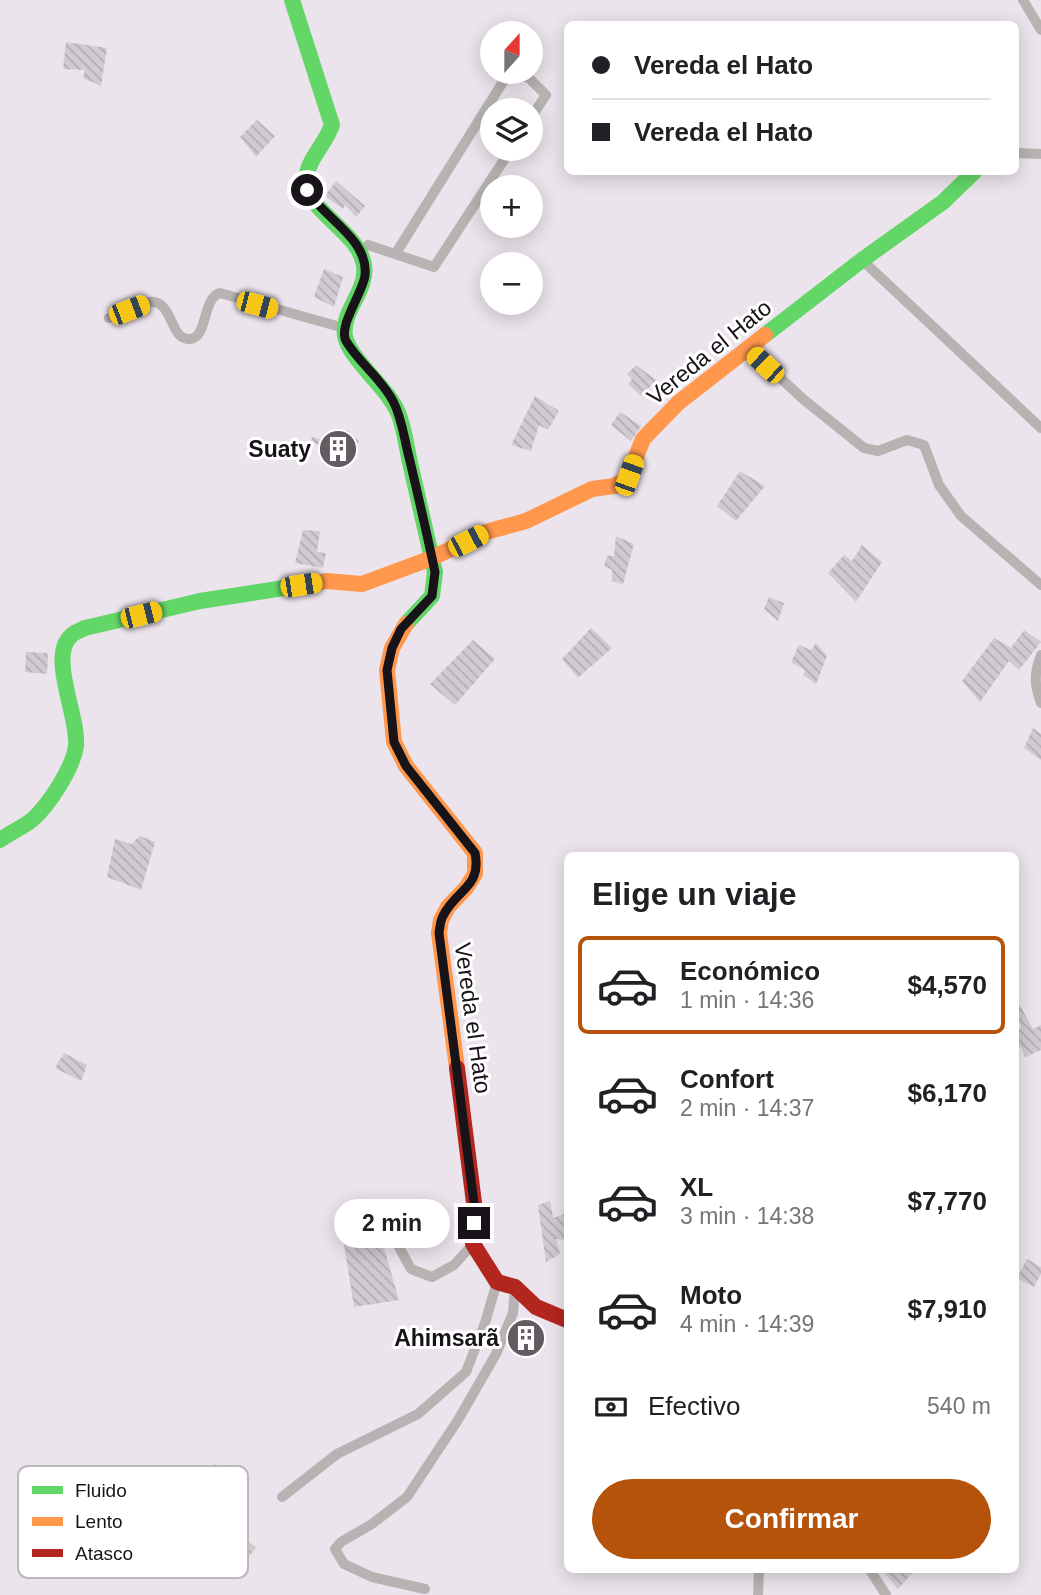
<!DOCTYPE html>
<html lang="es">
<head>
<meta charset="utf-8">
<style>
  :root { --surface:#fff; --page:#f2f2f2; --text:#202124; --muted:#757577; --line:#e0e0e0; --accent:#b45309 }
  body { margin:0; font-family:Helvetica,sans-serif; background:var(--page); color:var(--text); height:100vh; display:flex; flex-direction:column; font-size:26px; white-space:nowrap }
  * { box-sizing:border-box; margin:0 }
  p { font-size:23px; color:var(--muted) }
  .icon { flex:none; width:38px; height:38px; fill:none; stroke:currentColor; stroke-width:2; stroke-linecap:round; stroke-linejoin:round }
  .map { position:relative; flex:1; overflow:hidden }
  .details { position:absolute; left:564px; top:852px; width:455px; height:721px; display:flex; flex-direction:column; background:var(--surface); border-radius:10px; box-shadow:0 4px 18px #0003 }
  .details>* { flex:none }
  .top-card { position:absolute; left:564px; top:21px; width:455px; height:154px; border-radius:10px; box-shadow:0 4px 18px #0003; display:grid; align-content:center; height:154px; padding:0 28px; background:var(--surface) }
  .needle { width:46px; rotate:21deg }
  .buttons { position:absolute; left:480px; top:21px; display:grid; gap:14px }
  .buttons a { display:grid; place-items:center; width:63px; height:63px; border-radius:50%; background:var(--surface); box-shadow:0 4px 18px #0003; font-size:35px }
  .end { position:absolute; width:32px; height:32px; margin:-16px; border:9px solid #181318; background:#fff; box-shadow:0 0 0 4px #fff }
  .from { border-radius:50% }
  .bubble { position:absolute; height:49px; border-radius:24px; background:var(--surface); box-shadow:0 4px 18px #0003; font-size:23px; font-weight:600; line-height:49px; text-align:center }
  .car { position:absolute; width:21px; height:42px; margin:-21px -10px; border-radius:9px; box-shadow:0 0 5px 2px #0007; background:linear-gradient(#f5c518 24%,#345 0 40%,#f5c518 0 76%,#345 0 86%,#f5c518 0) }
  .top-card b { display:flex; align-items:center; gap:24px; height:66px; font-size:26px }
  .top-card b+b { border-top:2px solid var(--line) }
  .top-card i { width:18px; height:18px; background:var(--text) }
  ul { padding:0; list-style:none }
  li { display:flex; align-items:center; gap:21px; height:98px; margin:0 14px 10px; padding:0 14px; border:4px solid transparent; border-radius:10px }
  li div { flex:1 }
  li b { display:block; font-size:26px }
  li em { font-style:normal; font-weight:600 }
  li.active { border-color:var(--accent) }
  li>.icon { width:63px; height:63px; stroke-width:1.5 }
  h2 { padding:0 28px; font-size:32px; line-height:84px }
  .pay { display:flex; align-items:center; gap:18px; height:77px; padding:0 28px; font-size:26px }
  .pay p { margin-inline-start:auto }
  .primary-button { display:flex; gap:14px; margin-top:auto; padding:14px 28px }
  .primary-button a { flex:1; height:80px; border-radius:42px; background:var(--accent); color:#fff; font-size:28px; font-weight:600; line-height:80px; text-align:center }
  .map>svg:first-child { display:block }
  .building { fill:url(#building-back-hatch) }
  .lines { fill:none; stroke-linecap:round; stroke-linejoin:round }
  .street { stroke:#b6b3b2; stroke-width:10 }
  .fast { stroke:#63d668; stroke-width:16 }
  .slow { stroke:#ff974d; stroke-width:16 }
  .jam { stroke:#b3261e; stroke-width:16 }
  .route { stroke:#181318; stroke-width:9 }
  .labels { text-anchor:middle; stroke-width:6; stroke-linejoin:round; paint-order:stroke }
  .street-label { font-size:23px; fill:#181318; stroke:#fff }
  .poi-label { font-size:23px; font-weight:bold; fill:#181318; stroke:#fff; text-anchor:end }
  .key { fill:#fff; stroke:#bab8ba; stroke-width:2 }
  .key-label { font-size:19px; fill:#181318 }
</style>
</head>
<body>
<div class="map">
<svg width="1041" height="1595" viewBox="0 0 1041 1595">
  <defs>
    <pattern id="building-back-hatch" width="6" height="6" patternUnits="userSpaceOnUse" patternTransform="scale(1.75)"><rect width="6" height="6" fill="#d1cbd1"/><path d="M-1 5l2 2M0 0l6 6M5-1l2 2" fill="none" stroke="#b3adb3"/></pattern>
  </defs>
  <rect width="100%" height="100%" fill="#ece4ec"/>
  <g class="building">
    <polygon points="66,42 107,48 101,86 83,78 85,70 63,69"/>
    <polygon points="257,120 275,136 256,157 240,137"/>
    <polygon points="336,181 365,206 356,217 345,205 343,209 325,196"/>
    <polygon points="324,269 343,277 334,307 314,297"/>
    <polygon points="636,365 656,380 641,396 628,384 632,379 627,374"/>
    <polygon points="535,396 559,411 548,430 539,425 531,451 511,445"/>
    <polygon points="620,412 641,426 631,441 611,425"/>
    <polygon points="347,430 359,441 348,461 337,455 328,463 320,454 322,447 311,441 312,437 336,443"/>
    <polygon points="740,471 765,486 736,521 717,506"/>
    <polygon points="303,530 320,531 317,552 326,553 323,568 295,563"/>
    <polygon points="616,536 634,544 623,584 612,581 612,570 604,566 607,556 614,556"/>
    <polygon points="862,545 882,562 856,602 828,573 844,555 852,561"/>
    <polygon points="769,597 784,603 778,621 764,609"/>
    <polygon points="591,628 612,648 578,678 562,659"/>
    <polygon points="1024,630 1041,642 1019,670 1009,661 980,702 962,681 994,638 1011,648"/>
    <polygon points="473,640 495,659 455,705 430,684"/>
    <polygon points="816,643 827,656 816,684 803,675 805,670 791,662 799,645 811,650"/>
    <polygon points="26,652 48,653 47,674 25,672"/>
    <polygon points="1033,728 1041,734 1041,760 1024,748"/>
    <polygon points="140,836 155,842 141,890 107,877 115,839 131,844"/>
    <polygon points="1018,1002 1033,1029 1041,1025 1041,1050 1025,1057 1021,1047 1015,1049 1015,1031 1021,1028 1015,1003"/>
    <polygon points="64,1053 87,1065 81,1081 55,1068"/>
    <polygon points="550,1201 553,1218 567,1213 567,1240 556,1239 560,1254 546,1262 538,1205"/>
    <polygon points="377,1224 399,1300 354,1307 342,1231"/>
    <polygon points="1027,1259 1041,1267 1041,1274 1034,1287 1017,1278"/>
    <polygon points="519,1325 541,1333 535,1352 510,1343"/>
    <polygon points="216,1464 232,1491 205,1505 190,1481"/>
    <polygon points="222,1524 239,1541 243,1537 256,1548 243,1562 226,1546 216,1560 201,1543"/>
    <polygon points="882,1570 915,1570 898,1589"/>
  </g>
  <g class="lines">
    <g class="street">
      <polyline points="1023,0 1041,30"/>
      <polyline points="1015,153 1041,154"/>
      <polyline points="368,245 434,267 511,149"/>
      <polyline points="396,253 506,77 528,77 546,95 530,119"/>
      <polyline points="862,260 1041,428"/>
      <path d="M109,318C121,313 136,303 149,302C174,299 169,341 190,339C208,338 202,298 220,293L344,328"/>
      <polyline points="747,347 803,399 864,448 878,451 907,440 924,445 939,485 961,516 1041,585"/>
      <path d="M1041,655C1034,673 1034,684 1041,703"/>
      <polyline points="383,1218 411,1269 432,1277 454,1265 473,1244"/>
      <polyline points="282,1497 337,1454 418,1414 466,1372 485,1323 497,1282"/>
      <polyline points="870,1570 886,1595"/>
      <polyline points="425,1589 372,1577 344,1564 335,1549 341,1542 372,1524 407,1497 458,1420 496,1354 513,1313 515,1287"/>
      <polyline points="758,1595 759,1570"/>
    </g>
    <g class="fast">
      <path d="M292,0L332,125C326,143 308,159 306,178C302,209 359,231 364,265C368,291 341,311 345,336C349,359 389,388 399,415C405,432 407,450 411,467C419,502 427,537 435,572L432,596L406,624"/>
      <polyline points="765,335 862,260 943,202 974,172"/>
      <path d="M0,840C10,833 23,827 32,820C49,805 73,768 76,746C79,717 48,656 71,636C74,632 81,630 85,628L200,601L310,584"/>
    </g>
    <g class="slow">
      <polyline points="310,584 326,581 362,584 432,558 486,532 526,521 592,489 614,486 622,482 629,475 643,439 678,403 765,335"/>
      <polyline points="406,624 392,648 387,670 394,742 406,766 475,853 475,874 466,888 448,907 441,920 439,933 457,1068"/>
    </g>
    <polyline class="jam" points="457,1068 474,1203 473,1244 497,1282 515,1287 536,1307 567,1320"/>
  </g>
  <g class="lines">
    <path class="route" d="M307,190C323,218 369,238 365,276C362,294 338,326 346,341C359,363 381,378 393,401C402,418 404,438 409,457C418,495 427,534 435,572L432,596L401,629L392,648L387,670L394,742L406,766L475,853C482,888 455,890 443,916C440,921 440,928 439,933L474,1203V1223"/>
  </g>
  <defs>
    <g id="building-disc" transform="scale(2.0125)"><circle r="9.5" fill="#625c62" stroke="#fff"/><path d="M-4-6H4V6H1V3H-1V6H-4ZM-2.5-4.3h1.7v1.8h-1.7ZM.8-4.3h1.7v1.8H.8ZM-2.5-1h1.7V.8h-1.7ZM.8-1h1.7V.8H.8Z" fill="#fff"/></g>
  </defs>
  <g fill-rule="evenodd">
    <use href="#building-disc" x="338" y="449"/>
    <use href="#building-disc" x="526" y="1338"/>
  </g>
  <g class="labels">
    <g class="street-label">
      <text transform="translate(709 352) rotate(-39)" y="8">Vereda el Hato</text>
      <text transform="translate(473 1018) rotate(82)" y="8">Vereda el Hato</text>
    </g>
    <g class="poi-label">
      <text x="311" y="457">Suaty</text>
      <text x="499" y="1346">Ahimsarã</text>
    </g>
  </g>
  <rect x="18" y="1466" width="230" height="112" rx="10" class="key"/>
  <rect x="32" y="1486" width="31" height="8" fill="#63d668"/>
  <rect x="32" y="1517" width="31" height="9" fill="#ff974d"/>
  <rect x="32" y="1549" width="31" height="8" fill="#b3261e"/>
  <g class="key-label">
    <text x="75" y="1497">Fluido</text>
    <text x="75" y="1528">Lento</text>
    <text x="75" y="1560">Atasco</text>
  </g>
</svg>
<div class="buttons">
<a><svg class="needle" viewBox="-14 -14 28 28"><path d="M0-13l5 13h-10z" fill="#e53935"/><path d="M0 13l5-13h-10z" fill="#757577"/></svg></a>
<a><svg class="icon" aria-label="layers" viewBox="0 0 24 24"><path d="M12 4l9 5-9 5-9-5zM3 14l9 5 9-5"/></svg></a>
<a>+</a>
<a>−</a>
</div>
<i class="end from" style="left:307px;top:190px"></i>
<i class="end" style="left:474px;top:1223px"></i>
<div class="bubble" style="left:334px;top:1199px;width:116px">2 min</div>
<i class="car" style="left:257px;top:305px;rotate:105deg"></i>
<i class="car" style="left:129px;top:310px;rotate:69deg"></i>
<i class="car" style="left:765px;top:365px;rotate:313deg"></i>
<i class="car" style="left:629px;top:475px;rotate:20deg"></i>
<i class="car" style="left:468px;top:541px;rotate:63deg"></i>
<i class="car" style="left:301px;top:585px;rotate:81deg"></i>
<i class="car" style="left:141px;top:615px;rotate:76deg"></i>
<div class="top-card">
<b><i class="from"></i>Vereda el Hato</b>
<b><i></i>Vereda el Hato</b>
</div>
<section class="details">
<h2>Elige un viaje</h2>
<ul>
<li class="active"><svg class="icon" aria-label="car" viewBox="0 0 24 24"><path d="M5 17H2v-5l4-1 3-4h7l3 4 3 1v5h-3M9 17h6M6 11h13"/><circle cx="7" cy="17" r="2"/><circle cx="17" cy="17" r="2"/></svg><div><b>Económico</b><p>1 min · 14:36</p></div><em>$4,570</em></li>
<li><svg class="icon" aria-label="car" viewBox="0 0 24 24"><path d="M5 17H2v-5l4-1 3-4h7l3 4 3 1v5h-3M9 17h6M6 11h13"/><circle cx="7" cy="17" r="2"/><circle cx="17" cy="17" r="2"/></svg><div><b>Confort</b><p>2 min · 14:37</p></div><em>$6,170</em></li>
<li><svg class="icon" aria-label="car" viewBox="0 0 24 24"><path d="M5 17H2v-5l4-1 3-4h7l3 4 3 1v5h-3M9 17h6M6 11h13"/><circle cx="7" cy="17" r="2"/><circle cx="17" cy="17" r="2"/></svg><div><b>XL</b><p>3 min · 14:38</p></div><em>$7,770</em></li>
<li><svg class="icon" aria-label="car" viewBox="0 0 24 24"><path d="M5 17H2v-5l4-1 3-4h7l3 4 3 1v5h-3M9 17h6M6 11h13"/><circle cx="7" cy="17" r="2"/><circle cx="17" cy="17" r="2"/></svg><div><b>Moto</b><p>4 min · 14:39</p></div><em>$7,910</em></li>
</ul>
<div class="pay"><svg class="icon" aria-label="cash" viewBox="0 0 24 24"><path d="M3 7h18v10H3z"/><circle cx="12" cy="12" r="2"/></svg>Efectivo<p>540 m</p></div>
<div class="primary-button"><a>Confirmar</a></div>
</section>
</div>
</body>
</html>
